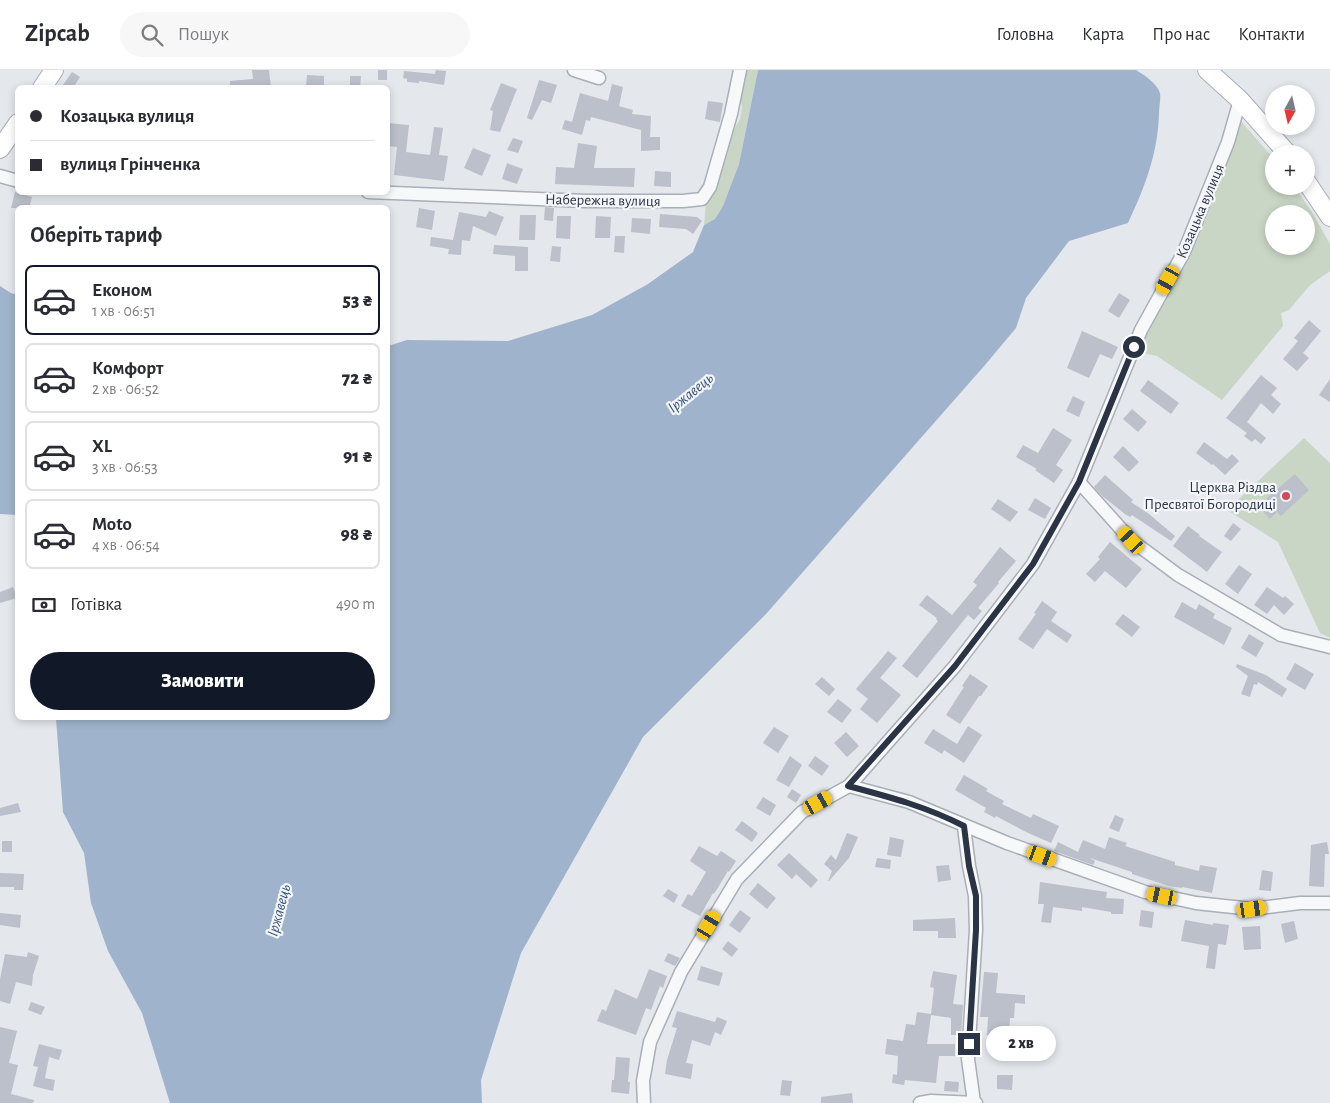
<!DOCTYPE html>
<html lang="uk">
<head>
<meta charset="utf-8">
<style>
  :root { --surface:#fff; --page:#f7f7f7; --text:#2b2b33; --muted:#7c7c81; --line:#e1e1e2; --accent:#111827 }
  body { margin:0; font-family:"Alegreya Sans",sans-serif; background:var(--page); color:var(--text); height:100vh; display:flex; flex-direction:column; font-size:19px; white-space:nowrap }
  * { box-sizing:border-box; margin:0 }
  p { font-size:16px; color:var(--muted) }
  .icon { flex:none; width:28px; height:28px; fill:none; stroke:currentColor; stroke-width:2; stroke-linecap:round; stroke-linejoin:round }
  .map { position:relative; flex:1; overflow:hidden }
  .drawer { position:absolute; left:15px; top:135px; width:375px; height:515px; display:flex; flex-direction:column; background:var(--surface); border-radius:8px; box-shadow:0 2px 8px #0003 }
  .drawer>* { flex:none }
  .guide { position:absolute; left:15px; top:15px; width:375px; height:110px; border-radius:8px; box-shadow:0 2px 8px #0003; display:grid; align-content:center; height:110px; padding:0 15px; background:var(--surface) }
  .needle { width:32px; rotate:188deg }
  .controls { position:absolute; left:1265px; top:15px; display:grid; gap:10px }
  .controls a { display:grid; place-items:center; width:50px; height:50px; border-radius:50%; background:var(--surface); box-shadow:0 2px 8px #0003; font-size:25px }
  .end { position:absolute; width:22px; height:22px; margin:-11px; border:6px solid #2b3445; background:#fff; box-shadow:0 0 0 2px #fff }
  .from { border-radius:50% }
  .bubble { position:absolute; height:35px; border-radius:18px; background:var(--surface); box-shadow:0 2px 8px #0003; font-size:16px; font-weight:800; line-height:35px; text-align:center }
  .car { position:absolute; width:15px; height:30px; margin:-15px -8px; border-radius:6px; box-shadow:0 0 4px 1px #0007; background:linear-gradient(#f5c518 24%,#345 0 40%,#f5c518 0 76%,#345 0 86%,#f5c518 0) }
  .guide b { display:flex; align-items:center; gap:18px; height:48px; font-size:19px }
  .guide b+b { border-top:1px solid var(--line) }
  .guide i { width:12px; height:12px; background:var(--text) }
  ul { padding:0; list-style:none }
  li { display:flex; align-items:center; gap:15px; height:70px; margin:0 10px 8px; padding:0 5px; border:2px solid var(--line); border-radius:8px }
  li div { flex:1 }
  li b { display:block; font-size:19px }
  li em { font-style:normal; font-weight:800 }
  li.current { border-color:var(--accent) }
  li>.icon { width:45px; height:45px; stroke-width:1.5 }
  h2 { padding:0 15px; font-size:22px; line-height:60px }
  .pay { display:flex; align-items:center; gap:12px; height:55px; padding:0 15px; font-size:19px }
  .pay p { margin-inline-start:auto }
  .action { display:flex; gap:10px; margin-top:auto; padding:10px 15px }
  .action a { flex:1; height:58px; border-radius:30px; background:var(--accent); color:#fff; font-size:20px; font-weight:800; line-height:58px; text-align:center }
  header { display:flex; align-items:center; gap:30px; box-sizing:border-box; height:70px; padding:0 25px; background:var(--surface); border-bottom:1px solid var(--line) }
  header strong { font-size:24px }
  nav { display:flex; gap:28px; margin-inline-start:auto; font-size:18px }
  .search { width:350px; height:45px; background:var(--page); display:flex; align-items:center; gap:12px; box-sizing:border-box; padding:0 18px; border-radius:28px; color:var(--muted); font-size:19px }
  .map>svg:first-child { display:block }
  .green { fill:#c9d6c5; fill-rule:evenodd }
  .water { fill:#9fb4cc }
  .building { fill:#bbc0ca }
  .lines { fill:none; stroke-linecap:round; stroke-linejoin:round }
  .street-casing { stroke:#a9aeb7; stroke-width:15 }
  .secondary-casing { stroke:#a9aeb7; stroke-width:20 }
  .street { stroke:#f7f8fa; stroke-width:12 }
  .secondary { stroke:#fff; stroke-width:18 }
  .route { stroke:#2b3445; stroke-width:6 }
  .poi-dot { fill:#d1495b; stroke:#f4f6f9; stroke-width:2 }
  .labels { text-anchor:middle; stroke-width:4.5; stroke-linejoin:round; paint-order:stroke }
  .street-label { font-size:15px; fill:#2b3445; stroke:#f4f6f9 }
  .poi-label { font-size:15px; fill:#2b3445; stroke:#f4f6f9; text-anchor:end }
  .water-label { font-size:16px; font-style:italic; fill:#34527a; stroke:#f4f6f9 }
</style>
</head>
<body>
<header>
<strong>Zipcab</strong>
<div class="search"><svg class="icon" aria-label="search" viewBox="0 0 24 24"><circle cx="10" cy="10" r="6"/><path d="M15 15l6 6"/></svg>Пошук</div>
<nav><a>Головна</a><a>Карта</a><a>Про нас</a><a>Контакти</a></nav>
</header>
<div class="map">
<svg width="1330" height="1033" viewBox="0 0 1330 1033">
  <rect width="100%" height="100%" fill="#e4e7ec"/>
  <g class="green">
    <polygon points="742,0 758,0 739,94 723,136 715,149 704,155 706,133 714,125 729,68 740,49 742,37 739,24"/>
    <path d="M1239,49L1274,89V116H1294L1312,142L1330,174V201L1310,215L1289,240L1281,243L1283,256L1222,330L1157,286L1137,282L1189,185ZM1274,144H1306V176H1274Z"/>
    <polygon points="1304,368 1330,393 1330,568 1320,563 1278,472 1227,440"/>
  </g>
  <g class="water">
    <path d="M758,0H1136C1144,5 1157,13 1160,23C1161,29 1159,37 1159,43C1158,83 1145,117 1128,153L1069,171L1026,228L1016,258L985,295L766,544L643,667L521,883L481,1010L482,1033H170L142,943L108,881L91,833L84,783L63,742L56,648H388V276L407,270L508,271L592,245L648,214L693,182L704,155L715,149L723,136L739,94Z"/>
    <polygon points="0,216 11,223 17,225 17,445 0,444"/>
  </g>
  <g class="building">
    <polygon points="252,0 269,0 271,18 230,18 230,11 253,9"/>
    <rect x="378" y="0" width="9" height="10"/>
    <polygon points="436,0 446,1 444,15 419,11 419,13 407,12 407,9 403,8 404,1 435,4"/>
    <polygon points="72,2 80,7 73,18 61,18"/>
    <polygon points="307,5 324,6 324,18 306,18"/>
    <polygon points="350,6 361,6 360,18 350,18"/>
    <polygon points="539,10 557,15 551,33 542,30 532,50 527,48"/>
    <polygon points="501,13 517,19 500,62 490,60 493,41 490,40"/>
    <polygon points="612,14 623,17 619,36 633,40 632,44 651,46 650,67 660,67 660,80 641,81 641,60 591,47 590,51 586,50 582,65 562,59 565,50 572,52 580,23 608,31"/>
    <polygon points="708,31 723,33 720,52 705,49"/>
    <polygon points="388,53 409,55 406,82 430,85 434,57 443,58 439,85 448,86 444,111 394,105 397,77 388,76"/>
    <polygon points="513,68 523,71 518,83 507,80"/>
    <polygon points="578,73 597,76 594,98 635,98 634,117 555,114 556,97 574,98"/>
    <polygon points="473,78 491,85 482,106 464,98"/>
    <polygon points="507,93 523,99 517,114 502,109"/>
    <polygon points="655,101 671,102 671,117 654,116"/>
    <polygon points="15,122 32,127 29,138 11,138"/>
    <polygon points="545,137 554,138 553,151 544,150"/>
    <polygon points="419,138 435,141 432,160 416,157"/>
    <polygon points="489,141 504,147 496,166 473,156 470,171 462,170 461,185 448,184 449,179 430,176 431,167 453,170 459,142 486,147"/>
    <polygon points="660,144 697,147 702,151 693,164 686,159 659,157"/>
    <polygon points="520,145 536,145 535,170 519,170"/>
    <polygon points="557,146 571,146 570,169 556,168"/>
    <polygon points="596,146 611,147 610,168 595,168"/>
    <polygon points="632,148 651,149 650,164 631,162"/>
    <polygon points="615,166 625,166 624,183 614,182"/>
    <polygon points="494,175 528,177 528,201 515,201 515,186 493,184"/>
    <polygon points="552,176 561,177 560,192 550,191"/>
    <polygon points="1119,223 1130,230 1119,248 1108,241"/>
    <polygon points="1309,250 1321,261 1303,283 1309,288 1297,301 1283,289 1298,271 1294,268"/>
    <polygon points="1082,261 1118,277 1112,289 1100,284 1089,308 1067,298"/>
    <polygon points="1261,305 1277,318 1271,325 1281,334 1273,344 1261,333 1247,352 1266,368 1261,374 1255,369 1252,372 1244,366 1247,363 1226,348"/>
    <polygon points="1330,309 1330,332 1319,325"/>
    <polygon points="1148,310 1179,333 1171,344 1140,321"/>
    <polygon points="1073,326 1085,332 1079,347 1066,341"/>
    <polygon points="1132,339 1147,352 1138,362 1123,349"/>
    <polygon points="1053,358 1072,370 1056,395 1063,400 1054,413 1035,400 1037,399 1016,387 1023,375 1038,383"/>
    <polygon points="1204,372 1227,389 1232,384 1239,391 1225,405 1213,394 1212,395 1196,383"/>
    <polygon points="1123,376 1139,392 1129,402 1113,387"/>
    <polygon points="1295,404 1309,420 1281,446 1277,442 1270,449 1261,439 1268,432 1266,429"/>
    <polygon points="1105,405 1133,430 1131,432 1149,444 1175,466 1171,471 1132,445 1130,447 1125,444 1101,425 1094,417"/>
    <polygon points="1035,428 1051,438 1045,449 1028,440"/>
    <polygon points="998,429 1018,442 1010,452 991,439"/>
    <polygon points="1233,453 1241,459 1231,471 1224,466"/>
    <polygon points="1188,456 1200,465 1199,466 1222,482 1207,502 1173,476"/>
    <polygon points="1110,472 1142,499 1126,518 1105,501 1095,512 1086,504 1100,489 1098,487"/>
    <polygon points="1000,477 1016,491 998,512 999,513 978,538 982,541 974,550 968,545 917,608 902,596 938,551 936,549 937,548 919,535 927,525 952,545 977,515 973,512"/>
    <polygon points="1239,495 1252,504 1238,524 1225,514"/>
    <polygon points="13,517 17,528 0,533 0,522"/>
    <polygon points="1267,517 1283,528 1285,526 1294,534 1284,545 1274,535 1267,544 1254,535"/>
    <polygon points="1042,531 1057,542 1051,551 1072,565 1067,573 1047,559 1033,579 1018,569 1036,544 1034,543"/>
    <polygon points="1182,532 1196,540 1199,534 1215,544 1213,548 1232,558 1224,575 1174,547"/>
    <polygon points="1123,544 1140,557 1132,567 1115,554"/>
    <polygon points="1249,564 1264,573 1256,587 1241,578"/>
    <polygon points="888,581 897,588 880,608 901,625 877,653 860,639 868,629 856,619"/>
    <polygon points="1295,593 1314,604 1305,620 1286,609"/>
    <polygon points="1237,594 1266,605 1287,619 1282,627 1258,612 1257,615 1254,614 1250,627 1241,624 1248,606 1236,597"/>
    <polygon points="970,604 988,616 981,626 979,626 960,654 946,645 964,617 962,616"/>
    <polygon points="822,607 835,619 829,626 815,614"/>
    <polygon points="838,629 852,640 842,653 827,642"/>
    <polygon points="968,656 982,665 964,693 944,680 942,684 924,673 933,659 957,674"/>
    <polygon points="774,657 789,666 778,683 763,673"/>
    <polygon points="846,662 859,676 847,687 834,673"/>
    <polygon points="790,686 802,695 789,717 776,710"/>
    <polygon points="815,686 829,696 822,706 808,696"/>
    <polygon points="964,705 988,719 986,721 1004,731 1002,734 1031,748 1033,744 1059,756 1051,773 1026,762 996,746 995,748 984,742 986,738 955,720"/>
    <polygon points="792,719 801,725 796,733 787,727"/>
    <polygon points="763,727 776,735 770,746 756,738"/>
    <polygon points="18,733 21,742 0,746 0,738"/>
    <polygon points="1115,745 1124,749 1119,762 1109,758"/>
    <polygon points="742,751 758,763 752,772 735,760"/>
    <polygon points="847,763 858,767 849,788 829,811 828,811 832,801 824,794 831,785 836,790"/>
    <polygon points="890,767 904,770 901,787 887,785"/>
    <polygon points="1109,767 1127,773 1125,776 1175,792 1175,795 1199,801 1200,795 1217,798 1212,823 1182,817 1182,818 1169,816 1132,804 1132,802 1090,788 1095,791 1093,795 1054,781 1058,772 1078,782 1083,770 1105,779"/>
    <rect x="2" y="771" width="10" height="11"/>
    <polygon points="1327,772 1329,784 1325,784 1324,817 1309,816 1311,775"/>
    <polygon points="699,776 717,786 721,781 736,791 729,802 728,801 714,824 713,823 700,846 681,836 688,824 692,826 706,802 690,791"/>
    <polygon points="789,783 818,810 811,818 796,804 792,809 777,795"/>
    <polygon points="877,788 891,790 890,799 875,797"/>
    <polygon points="949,795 951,810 938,812 936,796"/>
    <polygon points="1262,800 1273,802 1271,821 1259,820"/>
    <polygon points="0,803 24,804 23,820 14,820 14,817 0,817"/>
    <polygon points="1040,812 1107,822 1106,828 1124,829 1123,844 1111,844 1111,842 1082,837 1082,841 1053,837 1051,853 1041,852 1044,834 1038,834"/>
    <polygon points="758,813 776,828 767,839 749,824"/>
    <polygon points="668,819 678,825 674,833 663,826"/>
    <polygon points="740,840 751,848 740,863 729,855"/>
    <polygon points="1141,840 1154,842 1152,858 1139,856"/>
    <polygon points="0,843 21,845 20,858 0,855"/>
    <polygon points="955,848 956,868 938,868 938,861 913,861 913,850"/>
    <polygon points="1185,850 1213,855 1213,853 1229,855 1226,875 1218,874 1215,899 1206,898 1209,876 1181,871"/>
    <polygon points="1294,851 1298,869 1285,873 1281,854"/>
    <polygon points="1260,856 1261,879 1244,880 1242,857"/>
    <polygon points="728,871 738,879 732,887 722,879"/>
    <polygon points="28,882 39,886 33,905 32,916 16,912 10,934 0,931 0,909 5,884 27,887"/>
    <polygon points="668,883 680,888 675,896 664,891"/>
    <polygon points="701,896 723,903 719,916 697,910"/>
    <polygon points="649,899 667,906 663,918 660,916 651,940 646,938 636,965 597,951 602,939 606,941 615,919 637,929"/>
    <polygon points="933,901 957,905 953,934 963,935 961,965 951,965 951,948 931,945 927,974 955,974 955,986 939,986 936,1013 905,1010 904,1015 892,1013 893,1004 897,1005 898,986 885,984 887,969 903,971 906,954 915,955 917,942 931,944 934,918 930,917"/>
    <polygon points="984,902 998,903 996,923 1025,925 1025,934 1015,933 1014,948 1010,948 1009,967 987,965 988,947 980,947"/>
    <polygon points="31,932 45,937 41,945 28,940"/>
    <polygon points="677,941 715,952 717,947 727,951 721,965 715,962 710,976 692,970 686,993 693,994 691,1009 665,1004 667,990 677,958 672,957"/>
    <polygon points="0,957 17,961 9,993 18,995 11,1024 34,1030 33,1033 0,1033"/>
    <polygon points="39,974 62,980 59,990 49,987 45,1008 55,1010 53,1021 33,1016 38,997 33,996"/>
    <polygon points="616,987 630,988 628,1012 630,1012 629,1024 611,1022 612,1010 614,1010"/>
    <polygon points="997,1005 1013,1005 1012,1020 997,1019"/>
    <polygon points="782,1010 792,1011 790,1026 780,1025"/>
    <polygon points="945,1011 959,1012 958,1022 944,1021"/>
    <polygon points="852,1023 853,1033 821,1033 821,1027"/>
  </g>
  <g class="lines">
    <g class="street-casing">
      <g id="street">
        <polyline points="574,0 599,8"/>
        <polyline points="0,106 18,111"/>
        <polyline points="368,122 586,131 683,131 702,129 710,117 731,44 740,0"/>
        <polyline points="1079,412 1131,470 1178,505 1281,565 1330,577"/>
        <polyline points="849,716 909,732 1007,773 1145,822 1196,833 1252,839 1300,833 1330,833"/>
        <polyline points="964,757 969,796 975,826 976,860 968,989 974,1032"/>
        <polyline points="644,1033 643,1011 650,972 681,902 737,809 802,742 849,716 955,596 1033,494 1079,412 1141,260 1184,182 1228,72 1240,30"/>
        <polyline points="920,1033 931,1031 976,1033"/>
      </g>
    </g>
    <g class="secondary-casing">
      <g id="secondary">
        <polyline points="1207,0 1240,30 1288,84"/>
        <polyline points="42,18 54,0"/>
        <polyline points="0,79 18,53"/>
        <polyline points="1306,111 1330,147"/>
      </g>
    </g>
    <use href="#street" class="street"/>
    <use href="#secondary" class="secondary"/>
  </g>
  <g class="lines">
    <path class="route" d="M969,974L976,860V826L969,796L964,756C927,737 890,727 848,716L955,596L1033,494L1079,412L1134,277"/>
  </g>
  <circle class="poi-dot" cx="1286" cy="426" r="5"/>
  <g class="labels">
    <g class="street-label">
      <text transform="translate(603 130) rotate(1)" y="5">Набережна вулиця</text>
      <text transform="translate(1200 141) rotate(-67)" y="5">Козацька вулиця</text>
    </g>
    <g class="poi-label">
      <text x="1276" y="422">Церква Різдва<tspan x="1276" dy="17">Пресвятої Богородиці</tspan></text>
    </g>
    <g class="water-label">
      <text transform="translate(690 322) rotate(-39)" y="6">Іржавець</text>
      <text transform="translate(278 840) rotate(-75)" y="6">Іржавець</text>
    </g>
  </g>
</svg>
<div class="controls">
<a><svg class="needle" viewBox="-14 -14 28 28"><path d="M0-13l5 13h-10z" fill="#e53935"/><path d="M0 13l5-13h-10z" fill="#7c7c81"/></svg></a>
<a>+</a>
<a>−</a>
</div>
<i class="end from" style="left:1134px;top:277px"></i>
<i class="end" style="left:969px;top:974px"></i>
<div class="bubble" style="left:986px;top:956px;width:70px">2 хв</div>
<i class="car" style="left:1168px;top:210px;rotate:209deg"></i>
<i class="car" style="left:1131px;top:470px;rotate:318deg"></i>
<i class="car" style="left:818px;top:733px;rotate:61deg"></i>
<i class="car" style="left:1042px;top:786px;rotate:110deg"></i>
<i class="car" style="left:1162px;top:826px;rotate:282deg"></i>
<i class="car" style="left:1252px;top:839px;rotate:82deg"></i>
<i class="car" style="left:709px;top:855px;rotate:31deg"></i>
<div class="guide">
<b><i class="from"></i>Козацька вулиця</b>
<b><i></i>вулиця Грінченка</b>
</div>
<section class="drawer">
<h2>Оберіть тариф</h2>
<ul>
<li class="current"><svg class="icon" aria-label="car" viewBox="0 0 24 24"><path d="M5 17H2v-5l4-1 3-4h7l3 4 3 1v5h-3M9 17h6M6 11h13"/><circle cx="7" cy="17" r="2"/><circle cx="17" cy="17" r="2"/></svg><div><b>Економ</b><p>1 хв · 06:51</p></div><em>53 ₴</em></li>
<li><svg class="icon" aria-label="car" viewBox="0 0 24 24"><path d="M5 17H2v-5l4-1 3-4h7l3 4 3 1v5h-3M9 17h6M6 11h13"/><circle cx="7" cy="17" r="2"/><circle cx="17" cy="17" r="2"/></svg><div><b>Комфорт</b><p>2 хв · 06:52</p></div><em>72 ₴</em></li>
<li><svg class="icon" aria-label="car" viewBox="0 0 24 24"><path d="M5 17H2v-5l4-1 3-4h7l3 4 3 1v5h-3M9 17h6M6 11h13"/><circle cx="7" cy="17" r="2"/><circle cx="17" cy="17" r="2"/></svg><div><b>XL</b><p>3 хв · 06:53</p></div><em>91 ₴</em></li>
<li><svg class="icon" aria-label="car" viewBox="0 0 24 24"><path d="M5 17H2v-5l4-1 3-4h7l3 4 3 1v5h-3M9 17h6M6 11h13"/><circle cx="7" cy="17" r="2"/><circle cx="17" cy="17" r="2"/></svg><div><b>Moto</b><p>4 хв · 06:54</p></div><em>98 ₴</em></li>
</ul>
<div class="pay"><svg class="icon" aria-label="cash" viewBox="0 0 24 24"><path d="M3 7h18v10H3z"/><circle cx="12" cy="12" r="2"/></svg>Готівка<p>490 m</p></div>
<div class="action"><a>Замовити</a></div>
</section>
</div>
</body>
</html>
